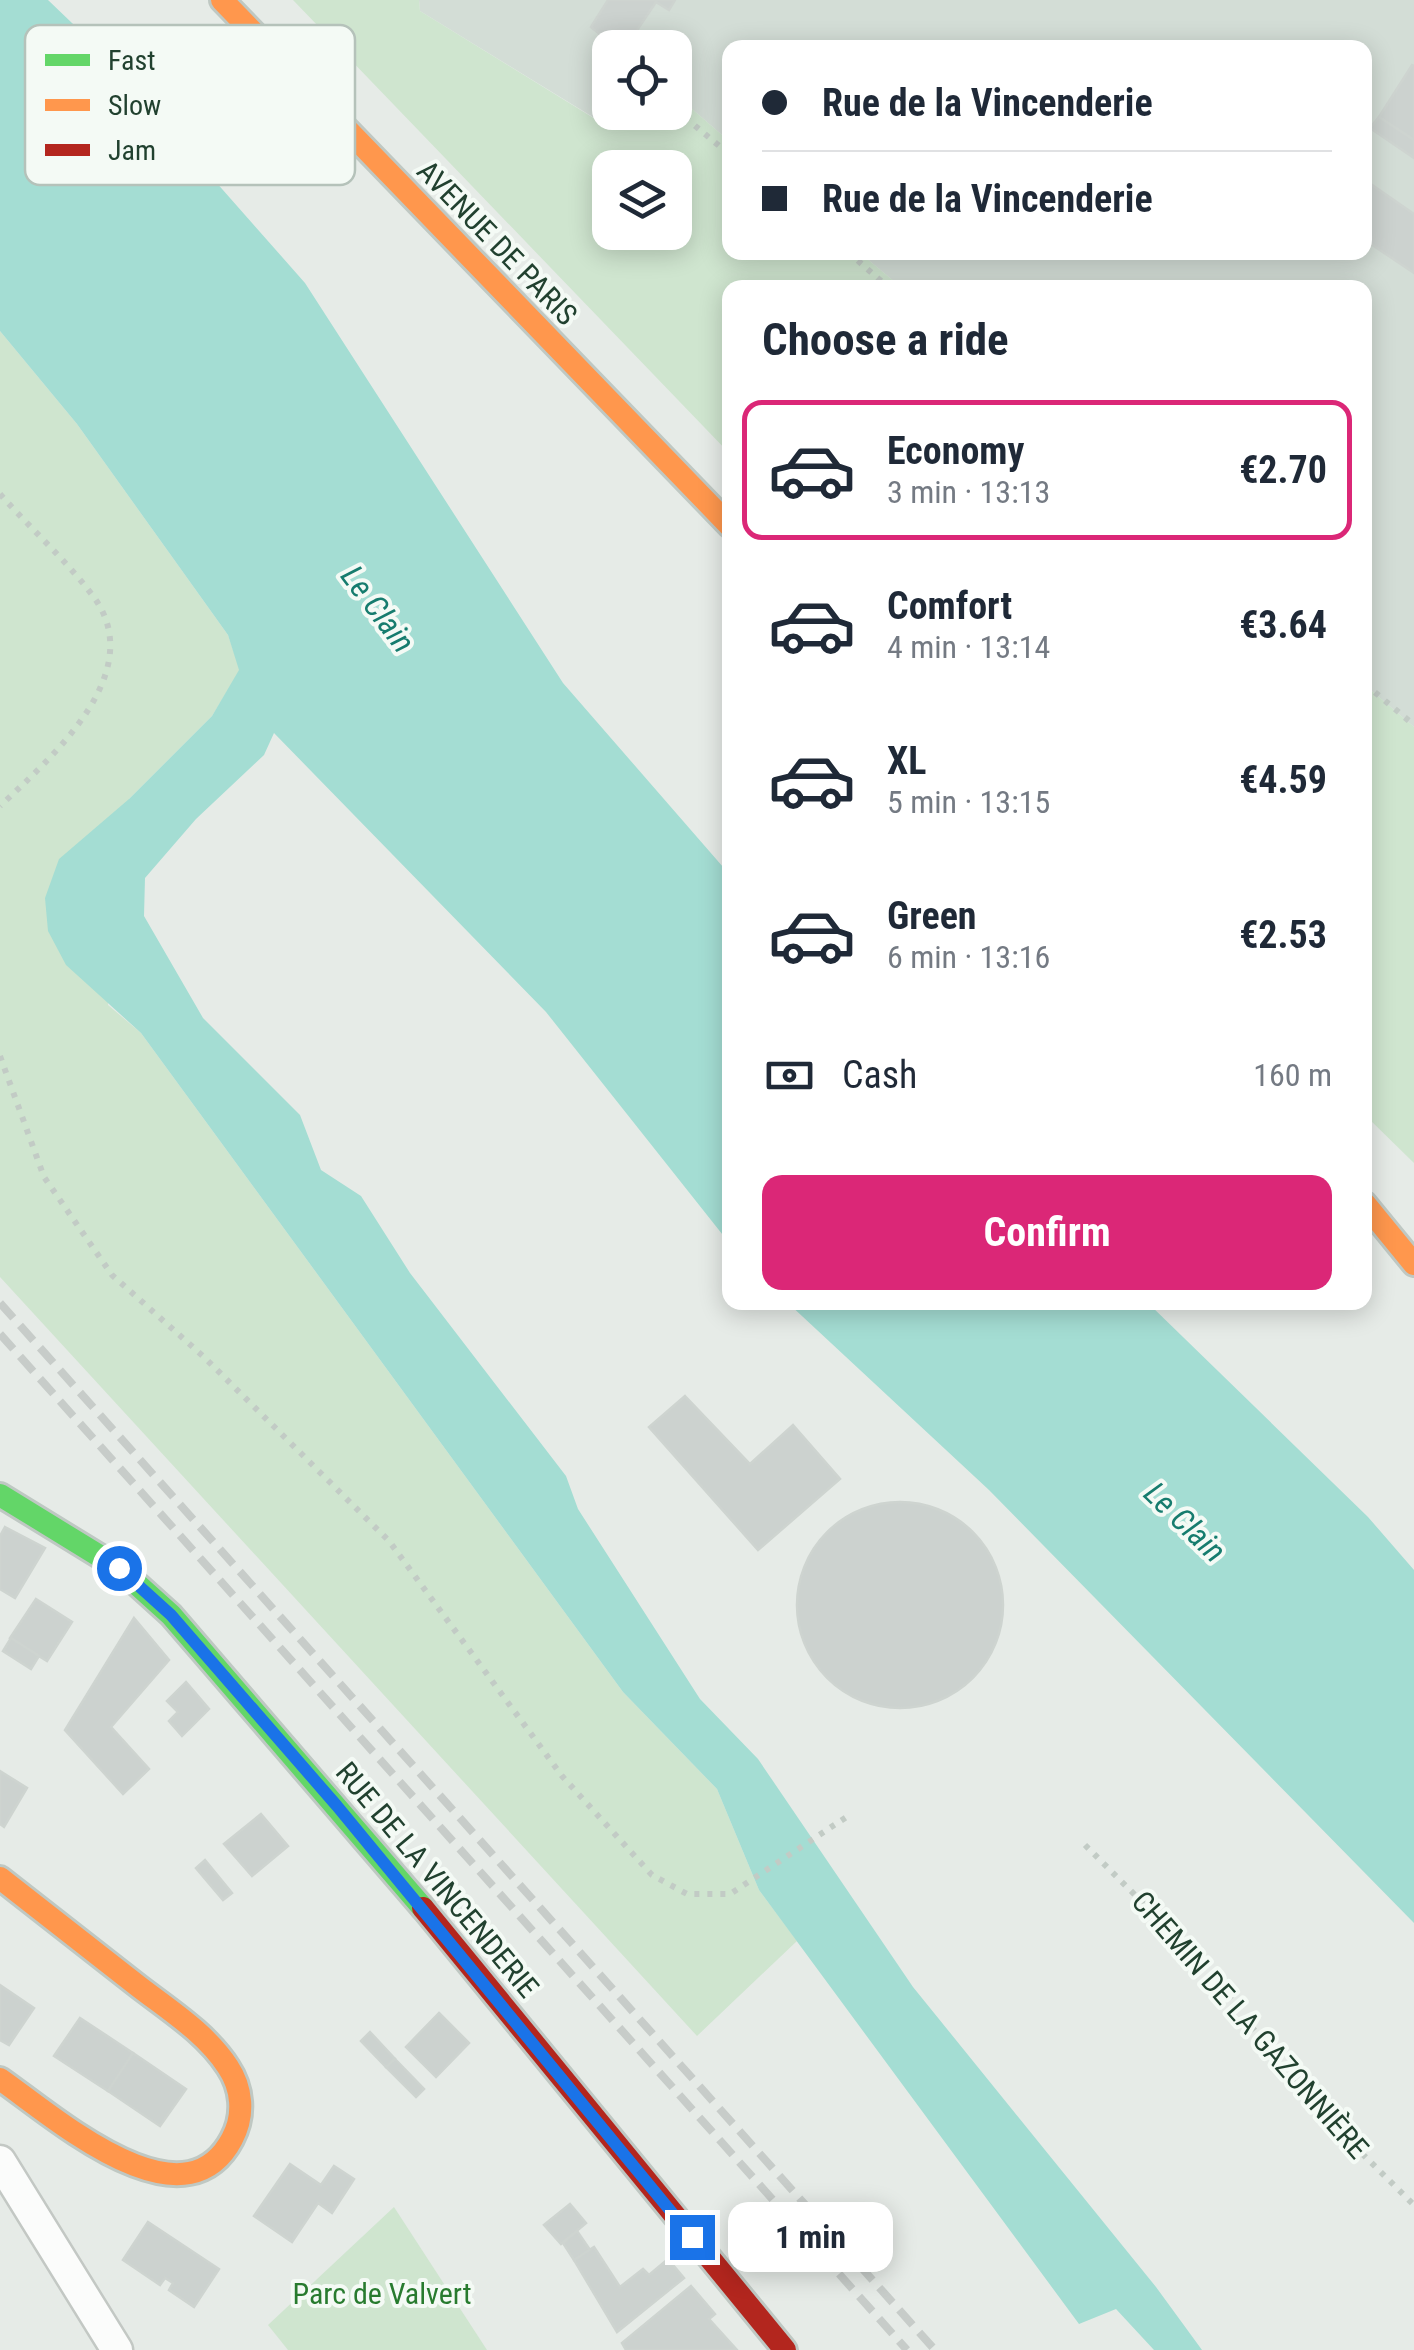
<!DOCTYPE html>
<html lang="en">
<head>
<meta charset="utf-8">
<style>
  :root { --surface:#fff; --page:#f6f6f7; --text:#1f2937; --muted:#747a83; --line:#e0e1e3; --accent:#db2777 }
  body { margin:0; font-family:"Roboto Condensed",sans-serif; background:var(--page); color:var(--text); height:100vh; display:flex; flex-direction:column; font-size:38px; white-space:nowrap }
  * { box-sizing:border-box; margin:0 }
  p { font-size:32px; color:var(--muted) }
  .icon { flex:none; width:55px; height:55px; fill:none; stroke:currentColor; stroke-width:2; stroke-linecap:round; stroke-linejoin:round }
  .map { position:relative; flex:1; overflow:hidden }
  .details { position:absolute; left:722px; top:280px; width:650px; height:1030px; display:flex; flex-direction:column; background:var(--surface); border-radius:20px; box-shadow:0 5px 25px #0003 }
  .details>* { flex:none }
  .banner { position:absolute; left:722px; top:40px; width:650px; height:220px; border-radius:20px; box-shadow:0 5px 25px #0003; display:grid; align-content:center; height:220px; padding:0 40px; background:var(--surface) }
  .controls { position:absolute; left:592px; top:30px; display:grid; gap:20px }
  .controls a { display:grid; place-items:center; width:100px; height:100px; border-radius:20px; background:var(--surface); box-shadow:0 5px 25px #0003; font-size:50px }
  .end { position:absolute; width:45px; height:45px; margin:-22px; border:12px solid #1a73e8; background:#fff; box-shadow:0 0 0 5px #fff }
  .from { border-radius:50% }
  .bubble { position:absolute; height:70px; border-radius:20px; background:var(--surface); box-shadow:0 5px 25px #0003; font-size:32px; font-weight:700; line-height:70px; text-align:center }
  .banner b { display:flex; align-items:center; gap:35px; height:95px; font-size:38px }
  .banner b+b { border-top:2px solid var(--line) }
  .banner i { width:25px; height:25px; background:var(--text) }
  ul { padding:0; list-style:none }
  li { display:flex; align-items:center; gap:30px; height:140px; margin:0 20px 15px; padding:0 20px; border:5px solid transparent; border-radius:20px }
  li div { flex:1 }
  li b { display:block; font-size:38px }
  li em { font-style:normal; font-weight:700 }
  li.current { border-color:var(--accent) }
  li>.icon { width:90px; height:90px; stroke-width:1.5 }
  h2 { padding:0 40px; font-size:45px; line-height:120px }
  .pay { display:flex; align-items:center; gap:25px; height:110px; padding:0 40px; font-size:38px }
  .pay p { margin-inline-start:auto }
  .cta { display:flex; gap:20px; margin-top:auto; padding:20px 40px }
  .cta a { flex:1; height:115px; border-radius:20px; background:var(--accent); color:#fff; font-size:40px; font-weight:700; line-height:115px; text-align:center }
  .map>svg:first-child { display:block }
  .built { fill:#d3ddd6 }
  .green { fill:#cfe5cf; fill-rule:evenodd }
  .water { fill:#a4ddd3 }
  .building { fill:#ccd2cf; stroke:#ced4d0; stroke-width:2.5 }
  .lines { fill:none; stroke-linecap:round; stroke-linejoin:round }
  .street-casing { stroke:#c3c8c4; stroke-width:35 }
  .fast-casing { stroke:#bfc8c3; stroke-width:28 }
  .slow-casing { stroke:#bfc8c3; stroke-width:28 }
  .jam-casing { stroke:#bfc8c3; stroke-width:28 }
  .path { stroke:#c2cbc5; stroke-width:6; stroke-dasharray:5 8; stroke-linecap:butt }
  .street { stroke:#fbfcfb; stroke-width:30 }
  .fast { stroke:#63d668; stroke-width:22 }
  .slow { stroke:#ff974d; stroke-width:22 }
  .jam { stroke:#b3261e; stroke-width:22 }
  .rail { stroke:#c7ccc9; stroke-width:8; stroke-dasharray:20 10; stroke-linecap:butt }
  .route { stroke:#1a73e8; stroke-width:12 }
  .labels { text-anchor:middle; stroke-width:8; stroke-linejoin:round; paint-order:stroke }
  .street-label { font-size:30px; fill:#21412f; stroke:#f4faf5 }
  .park-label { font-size:30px; fill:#287b2f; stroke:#f4faf5 }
  .water-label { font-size:32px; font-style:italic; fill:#167c6e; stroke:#f4faf5 }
  .key { fill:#f4faf5; stroke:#b5c2ba; stroke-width:2.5 }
  .key-label { font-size:28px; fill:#21412f }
</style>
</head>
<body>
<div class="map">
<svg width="1414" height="2350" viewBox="0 0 1414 2350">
  <rect width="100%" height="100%" fill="#e6ebe7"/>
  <polygon class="built" points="419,0 1414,0 1414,727 1365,685 1365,288 901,287 860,253 1365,252 1365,48 730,48 730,142 675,94 675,48 610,48 610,112 614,113 601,122 420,11"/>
  <g class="green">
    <path d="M293,0H419L420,11L600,122L614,113L675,112V94L730,142V252L860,253L901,287L730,288V454ZM610,168H675V232H610Z"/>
    <polygon points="0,331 77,424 228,635 240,670 212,716 129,799 108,1005 141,1033 623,1692 717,1789 759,1890 797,1941 697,2036 0,1277"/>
    <polygon points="1365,685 1414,727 1414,1163 1365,1115"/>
    <polygon points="394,2207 487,2350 288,2350 268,2325"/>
  </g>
  <g class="water">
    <polygon points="0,0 48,0 96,46 305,283 563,683 730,875 730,1244 546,1012 274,733 264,755 196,819 145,878 144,916 203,1018 300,1115 321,1170 361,1196 410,1273 566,1476 578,1509 700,1699 758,1759 913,1987 1156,2287 1202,2350 1154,2350 1116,2309 1079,2324 759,1890 717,1789 623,1692 141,1033 66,965 48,931 45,898 59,859 129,799 212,716 239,670 228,635 77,424 0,331"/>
    <polygon points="788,1303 1148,1303 1368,1517 1414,1570 1414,1923 989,1490"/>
  </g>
  <g class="building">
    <polygon points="608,0 675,0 669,10 656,2 625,48 617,48 591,27"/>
    <polygon points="1412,65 1414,66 1414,140 1379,117"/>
    <polygon points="1379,117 1414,140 1414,158 1370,128"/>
    <polygon points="1365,180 1414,214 1414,273 1365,240"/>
    <polygon points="685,1396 750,1464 793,1425 840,1479 758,1550 649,1427"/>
    <circle cx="900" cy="1605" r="103"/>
    <polygon points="5,1527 45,1548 15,1598 0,1589 0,1536"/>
    <polygon points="36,1599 72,1622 47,1661 10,1638"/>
    <polygon points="134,1618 169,1660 111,1727 149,1769 123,1794 65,1730"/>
    <polygon points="11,1638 39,1656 31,1669 3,1651"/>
    <polygon points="186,1682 209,1709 182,1736 169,1721 178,1712 167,1701"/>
    <polygon points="0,1771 27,1788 4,1827 0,1824"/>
    <polygon points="261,1814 288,1846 252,1876 224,1844"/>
    <polygon points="205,1860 232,1893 223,1900 196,1868"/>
    <polygon points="0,1985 34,2008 9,2045 0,2040"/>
    <polygon points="439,2013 469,2043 436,2077 406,2047"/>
    <polygon points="80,2018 133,2053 108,2091 54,2056"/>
    <polygon points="370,2032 395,2059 386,2067 361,2041"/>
    <polygon points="133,2053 186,2089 160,2126 108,2091"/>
    <polygon points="395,2059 424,2089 416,2097 386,2067"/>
    <polygon points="290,2164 321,2185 334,2166 354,2179 332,2213 318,2203 292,2242 254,2216"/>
    <polygon points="570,2204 586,2223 561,2244 544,2225"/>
    <polygon points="148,2222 219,2269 194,2307 169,2290 173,2283 165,2278 160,2285 123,2260"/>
    <polygon points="577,2231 590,2250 574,2260 563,2243"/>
    <polygon points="594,2247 620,2287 643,2269 649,2275 668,2259 684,2278 617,2332 574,2260"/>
    <polygon points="691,2286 715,2314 709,2319 737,2350 626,2350 622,2343"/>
  </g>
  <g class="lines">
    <g class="street-casing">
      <polyline id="street" points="0,2161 117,2350"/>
    </g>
    <g class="fast-casing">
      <polyline id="fast" points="0,1495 119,1568 171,1615 423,1908"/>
    </g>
    <g class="slow-casing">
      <g id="slow">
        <polyline points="222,0 730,526"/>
        <polyline points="1365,1204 1414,1264"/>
        <path d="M0,1878C46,1914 92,1950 138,1986C169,2010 206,2033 228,2067C242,2088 245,2115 232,2139C183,2232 52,2115 0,2079"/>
      </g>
    </g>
    <g class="jam-casing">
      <polyline id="jam" points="423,1908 785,2350"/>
    </g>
    <g class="path">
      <polyline points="675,109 730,155"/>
      <polyline points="848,252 889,288"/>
      <path d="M0,494C30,528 66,560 93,596C150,672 52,757 0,806"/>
      <polyline points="1365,684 1414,725"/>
      <polyline points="0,1056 44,1177 112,1275 204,1357 389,1541 562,1776 652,1875 687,1894 730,1894 848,1816"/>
      <polyline points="1085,1845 1206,1966 1303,2095 1414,2205"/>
    </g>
    <use href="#street" class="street"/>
    <use href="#fast" class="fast"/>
    <use href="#slow" class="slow"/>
    <use href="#jam" class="jam"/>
    <g class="rail">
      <polyline points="0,1303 935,2350"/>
      <polyline points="0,1334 907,2350"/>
    </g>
  </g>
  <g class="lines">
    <polyline class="route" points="119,1568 171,1615 337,1806 692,2237"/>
  </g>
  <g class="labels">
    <g class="street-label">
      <text transform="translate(497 243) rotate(46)" y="10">AVENUE DE PARIS</text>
      <text transform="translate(437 1880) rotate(50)" y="10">RUE DE LA VINCENDERIE</text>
      <text transform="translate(1250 2025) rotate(49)" y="10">CHEMIN DE LA GAZONNIÈRE</text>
    </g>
    <g class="park-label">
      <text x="382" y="2304">Parc de Valvert</text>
    </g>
    <g class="water-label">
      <text transform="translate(378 609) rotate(53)" y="11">Le Clain</text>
      <text transform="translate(1185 1522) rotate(44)" y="11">Le Clain</text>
    </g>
  </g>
  <rect x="25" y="25" width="330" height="160" rx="15" class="key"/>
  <rect x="45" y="54" width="45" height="12" fill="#63d668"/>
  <rect x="45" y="99" width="45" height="12" fill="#ff974d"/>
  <rect x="45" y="144" width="45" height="12" fill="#b3261e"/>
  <g class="key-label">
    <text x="108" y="70">Fast</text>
    <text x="108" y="115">Slow</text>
    <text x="108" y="160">Jam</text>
  </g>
</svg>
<div class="controls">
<a><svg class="icon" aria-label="locate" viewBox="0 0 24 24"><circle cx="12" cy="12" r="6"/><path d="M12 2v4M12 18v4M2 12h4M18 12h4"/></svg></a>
<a><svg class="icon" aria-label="layers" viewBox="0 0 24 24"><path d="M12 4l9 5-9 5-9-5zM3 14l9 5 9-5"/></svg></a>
</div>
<i class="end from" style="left:119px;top:1568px"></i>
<i class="end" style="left:692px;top:2237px"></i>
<div class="bubble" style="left:728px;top:2202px;width:165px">1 min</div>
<div class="banner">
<b><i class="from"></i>Rue de la Vincenderie</b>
<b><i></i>Rue de la Vincenderie</b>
</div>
<section class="details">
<h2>Choose a ride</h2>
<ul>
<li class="current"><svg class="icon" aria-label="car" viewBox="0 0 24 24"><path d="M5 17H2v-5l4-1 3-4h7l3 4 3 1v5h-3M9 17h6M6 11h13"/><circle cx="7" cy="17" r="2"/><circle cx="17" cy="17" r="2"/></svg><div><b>Economy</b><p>3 min · 13:13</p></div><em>€2.70</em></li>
<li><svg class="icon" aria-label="car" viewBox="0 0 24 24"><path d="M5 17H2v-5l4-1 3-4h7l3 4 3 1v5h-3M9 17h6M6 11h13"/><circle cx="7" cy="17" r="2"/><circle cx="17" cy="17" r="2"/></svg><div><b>Comfort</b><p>4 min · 13:14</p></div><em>€3.64</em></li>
<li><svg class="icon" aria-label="car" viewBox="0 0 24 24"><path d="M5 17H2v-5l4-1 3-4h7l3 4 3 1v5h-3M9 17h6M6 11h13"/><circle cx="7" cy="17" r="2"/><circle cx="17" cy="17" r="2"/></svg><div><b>XL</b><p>5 min · 13:15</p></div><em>€4.59</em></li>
<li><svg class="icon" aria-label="car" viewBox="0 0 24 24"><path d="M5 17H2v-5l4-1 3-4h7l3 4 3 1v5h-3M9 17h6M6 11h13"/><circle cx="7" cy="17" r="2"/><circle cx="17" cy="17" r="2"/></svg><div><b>Green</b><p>6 min · 13:16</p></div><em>€2.53</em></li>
</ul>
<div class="pay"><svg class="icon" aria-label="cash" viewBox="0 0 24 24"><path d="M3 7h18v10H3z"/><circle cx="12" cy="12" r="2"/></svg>Cash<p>160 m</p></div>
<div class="cta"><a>Confirm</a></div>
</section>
</div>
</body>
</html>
